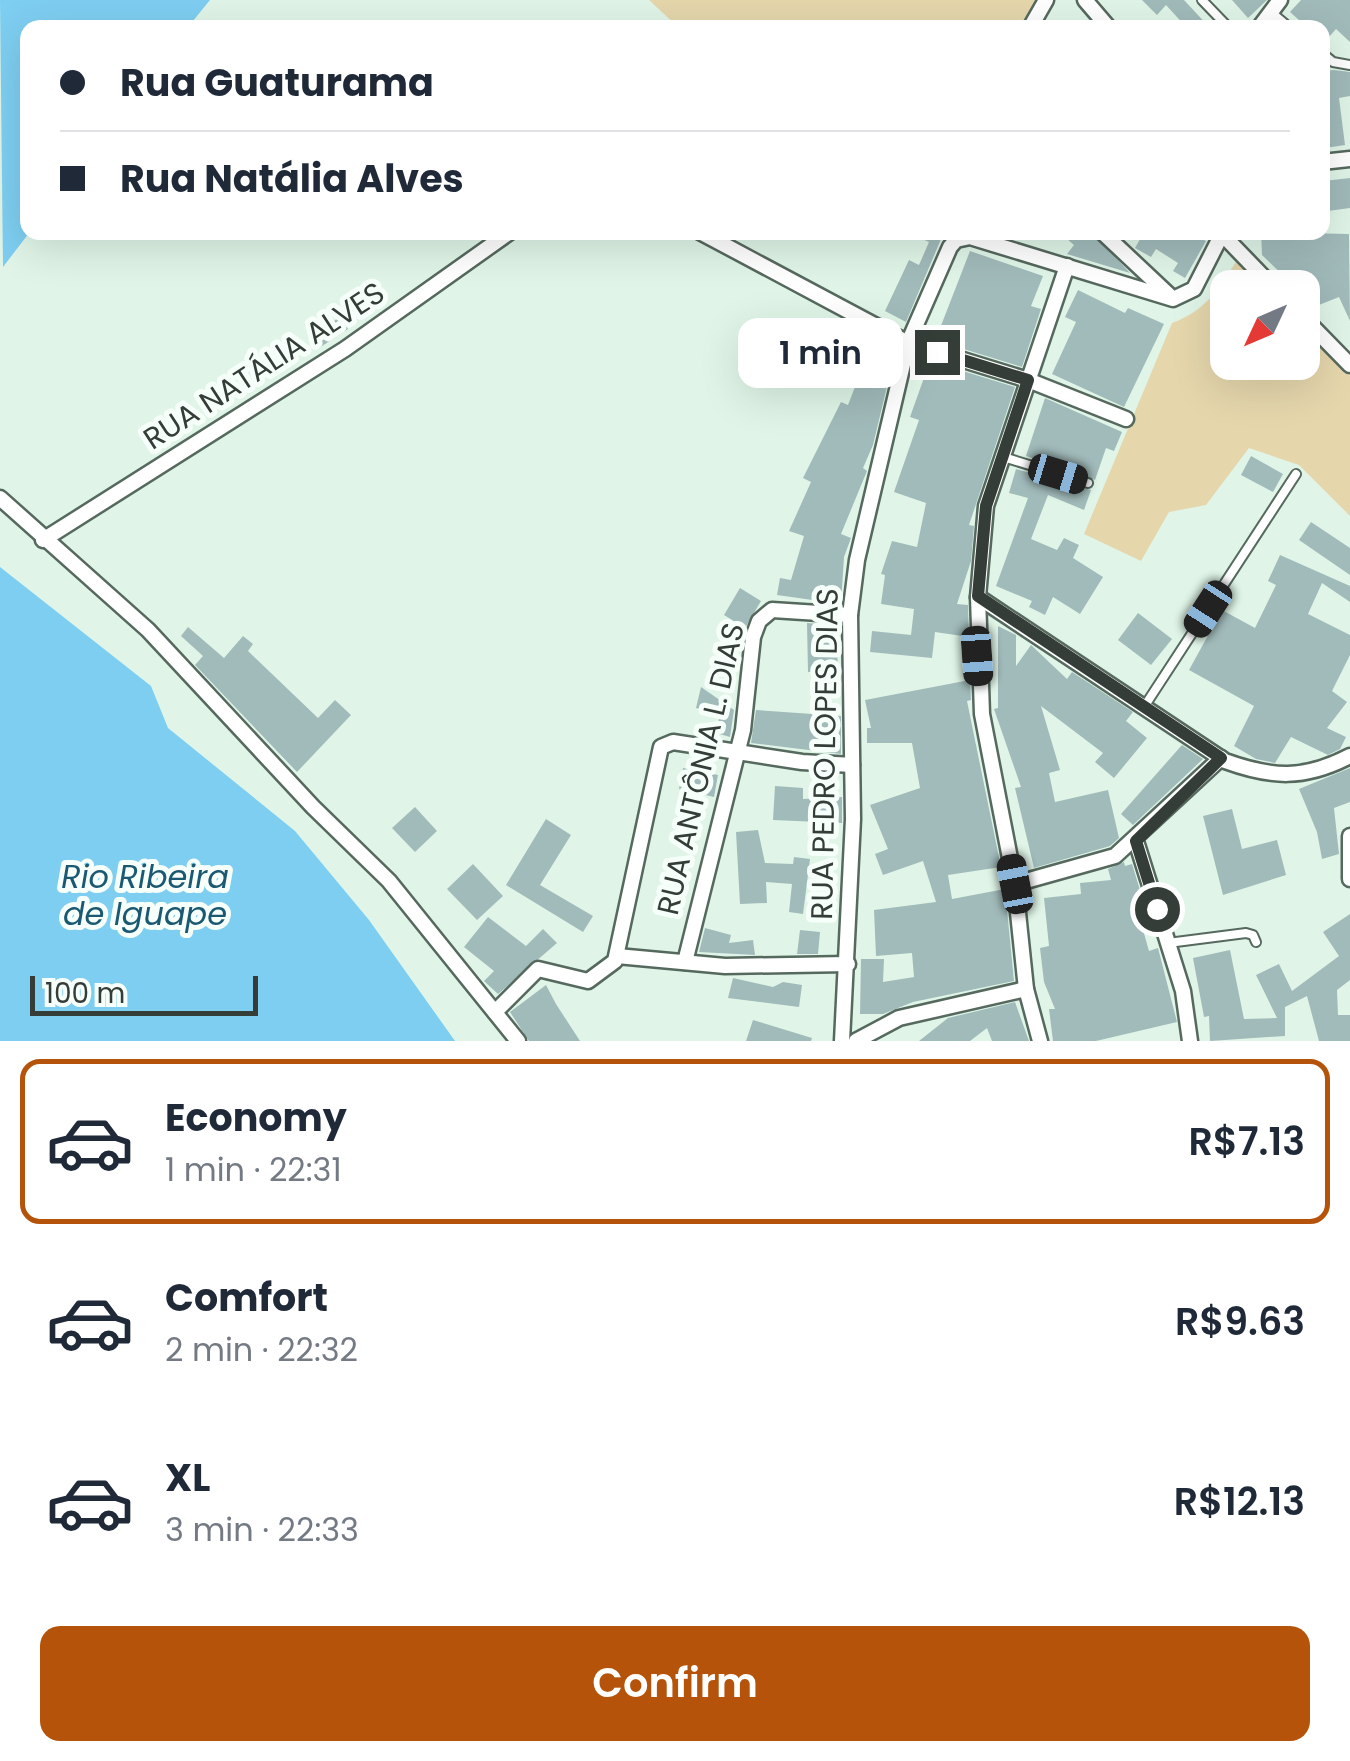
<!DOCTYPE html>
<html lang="en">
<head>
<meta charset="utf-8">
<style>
  :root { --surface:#fff; --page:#f2f2f3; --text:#1f2937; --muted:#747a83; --line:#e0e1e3; --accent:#b45309 }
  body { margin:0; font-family:Poppins,sans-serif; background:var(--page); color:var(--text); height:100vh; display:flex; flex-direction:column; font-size:38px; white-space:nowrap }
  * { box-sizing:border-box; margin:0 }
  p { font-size:32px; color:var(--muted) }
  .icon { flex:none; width:55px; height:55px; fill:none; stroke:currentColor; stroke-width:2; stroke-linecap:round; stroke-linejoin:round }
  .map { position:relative; height:1041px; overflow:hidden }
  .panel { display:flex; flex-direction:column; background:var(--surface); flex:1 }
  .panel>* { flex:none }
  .hud { position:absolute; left:20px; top:20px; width:1310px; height:220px; border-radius:20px; box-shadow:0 10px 40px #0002; display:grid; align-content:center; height:220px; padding:0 40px; background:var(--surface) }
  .needle { width:65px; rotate:226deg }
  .tools { position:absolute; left:1210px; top:270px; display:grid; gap:20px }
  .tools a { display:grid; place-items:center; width:110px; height:110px; border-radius:20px; background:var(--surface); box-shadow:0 10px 40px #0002; font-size:50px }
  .scale { position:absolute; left:30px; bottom:25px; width:228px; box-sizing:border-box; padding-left:10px; border:5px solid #353d38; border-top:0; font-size:28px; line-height:35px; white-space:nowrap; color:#353d38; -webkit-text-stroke:8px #f6fffa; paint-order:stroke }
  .end { position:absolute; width:45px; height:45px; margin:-22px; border:12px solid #353d38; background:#fff; box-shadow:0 0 0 5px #fff }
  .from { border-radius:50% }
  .bubble { position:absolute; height:70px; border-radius:20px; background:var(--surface); box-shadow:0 10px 40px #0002; font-size:32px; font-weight:600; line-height:70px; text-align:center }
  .car { position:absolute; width:30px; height:60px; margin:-30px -15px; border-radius:12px; box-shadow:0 0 8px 2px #0007; background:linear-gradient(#222 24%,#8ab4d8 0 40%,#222 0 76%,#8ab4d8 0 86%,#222 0) }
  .hud b { display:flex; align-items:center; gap:35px; height:95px; font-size:38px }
  .hud b+b { border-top:2px solid var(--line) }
  .hud i { width:25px; height:25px; background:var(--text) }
  ul { padding:18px 0 0; list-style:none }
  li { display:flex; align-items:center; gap:30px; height:165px; margin:0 20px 15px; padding:0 20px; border:5px solid transparent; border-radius:20px }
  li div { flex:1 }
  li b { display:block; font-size:38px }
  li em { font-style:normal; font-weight:600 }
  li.active { border-color:var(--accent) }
  li>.icon { width:90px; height:90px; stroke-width:1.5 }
  .cta { display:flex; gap:20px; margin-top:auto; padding:20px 40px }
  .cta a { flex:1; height:115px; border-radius:20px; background:var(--accent); color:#fff; font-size:40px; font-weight:600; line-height:115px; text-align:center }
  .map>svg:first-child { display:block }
  .green { fill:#e5d6ac }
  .water { fill:#7ecef1 }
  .building { fill:#a1bbba }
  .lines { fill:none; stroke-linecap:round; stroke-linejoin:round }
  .service-casing { stroke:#56695e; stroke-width:12 }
  .minor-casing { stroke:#56695e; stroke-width:19 }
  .service { stroke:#fff; stroke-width:8 }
  .minor { stroke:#fff; stroke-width:14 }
  .route { stroke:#353d38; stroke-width:12 }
  .labels { text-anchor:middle; stroke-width:10; stroke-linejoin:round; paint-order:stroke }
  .street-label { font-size:30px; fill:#353d38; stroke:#f6fffa }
  .water-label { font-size:32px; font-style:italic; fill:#1a5971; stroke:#f6fffa }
</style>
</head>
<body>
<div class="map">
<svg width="1350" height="1041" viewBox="0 0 1350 1041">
  <rect width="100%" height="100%" fill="#e0f5e8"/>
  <g class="green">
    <polygon points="649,0 1041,0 1025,28 678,27"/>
    <path d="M1236,262L1261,287L1228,288V362H1302L1303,329L1350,376V516L1299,465L1249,448L1206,505L1169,512L1141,561L1084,534L1172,323C1205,311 1217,291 1236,262Z"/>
  </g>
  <g class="water">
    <polygon points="0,0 210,0 188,27 28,28 29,233 3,267"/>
    <polygon points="0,567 151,686 168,728 295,831 369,920 455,1041 0,1041"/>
  </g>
  <g class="building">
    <polygon points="1142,0 1184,0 1210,28 1187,28 1166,5 1157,15"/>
    <polygon points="1232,0 1267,0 1248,18"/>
    <polygon points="1301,0 1350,0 1350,42 1336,29 1322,45 1322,28 1308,28 1290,12"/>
    <polygon points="1334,70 1350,72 1350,96 1339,98 1345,145 1325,148 1322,71"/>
    <polygon points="1350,178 1350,208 1328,211 1324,181"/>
    <polygon points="906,232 944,232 906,322 885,311 909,260 919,265 929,242"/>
    <polygon points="1059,232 1092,232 1130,273 1067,254 1074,245"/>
    <polygon points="1144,232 1184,232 1206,241 1185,278 1173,271 1178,263 1156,249 1151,257 1135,248"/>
    <polygon points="1261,232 1349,234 1350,321 1339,297 1314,307 1303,281 1292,284 1262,255"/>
    <polygon points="970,251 1043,276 1031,306 1041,309 1022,367 957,347 937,336"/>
    <polygon points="1078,290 1125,313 1128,308 1164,324 1124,407 1052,374 1076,322 1065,317"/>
    <polygon points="340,317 348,329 319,348 311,336"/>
    <polygon points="865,361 891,370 873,445 863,468 867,471 841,534 851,538 844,557 841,604 777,595 780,578 791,580 804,536 789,531 811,482 803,478 841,402 848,405"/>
    <polygon points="930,361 1015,387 969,525 974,526 971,561 957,604 968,605 969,637 935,632 932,658 870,652 872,631 911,635 914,609 881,604 885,575 881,574 892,541 917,547 926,503 894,492 919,420 910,417"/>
    <polygon points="1045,398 1122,432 1114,451 1106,448 1095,480 1026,456"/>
    <polygon points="1251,456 1283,474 1273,492 1241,475"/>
    <polygon points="1016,469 1091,490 1084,510 1048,495 1031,539 1057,550 1064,538 1079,545 1073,558 1103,577 1080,614 1053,597 1045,615 1029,607 1032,601 996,586 1028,498 1009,493"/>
    <polygon points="1311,522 1350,548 1350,575 1299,540"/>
    <polygon points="1280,555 1350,586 1350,602 1322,583 1308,614 1350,635 1350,655 1332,691 1347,702 1327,728 1346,737 1340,749 1328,755 1291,737 1275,763 1256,759 1234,746 1254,706 1189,670 1222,610 1255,628 1276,585 1268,581"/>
    <polygon points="740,588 761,601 745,628 724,615"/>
    <polygon points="1138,613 1172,639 1151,665 1118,640"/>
    <polygon points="807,623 836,625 838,671 808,672"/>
    <polygon points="998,626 1016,635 1016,666 1031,645 1067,679 1072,672 1133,712 1126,721 1147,738 1114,778 1095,762 1103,753 1041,706 1060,770 1049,773 1055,802 1108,790 1119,838 1110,846 1034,868 1015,788 1021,787 994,709 998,708"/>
    <polygon points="188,627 224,658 243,636 253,644 248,651 318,718 335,700 351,715 297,772 195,665 203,656 181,636"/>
    <polygon points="970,680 971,700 967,701 1001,867 948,875 952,899 1005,889 1014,981 913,1002 883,1014 860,1014 861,959 884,959 883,982 914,977 912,953 876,956 874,910 936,902 923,861 883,875 875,854 888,849 870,805 920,788 912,743 867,743 867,728 871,728 865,700"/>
    <polygon points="701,687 734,710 730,737 716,733 720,714 696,708"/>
    <polygon points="756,710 841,716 841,754 751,743"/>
    <polygon points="1182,745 1203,759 1133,825 1121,814"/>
    <polygon points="683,768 718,775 714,797 679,789"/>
    <polygon points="1350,768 1350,802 1334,808 1339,854 1322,859 1317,832 1299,789"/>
    <polygon points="775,786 803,788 803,799 842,797 842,823 773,820"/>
    <polygon points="415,807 437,831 415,852 392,828"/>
    <polygon points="1232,809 1242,849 1277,840 1286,875 1223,895 1203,816"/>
    <polygon points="546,819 571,835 540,885 593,916 583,932 506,885"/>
    <polygon points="758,830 765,863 793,864 794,857 810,859 803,914 789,912 792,884 766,882 767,903 740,904 736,832"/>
    <polygon points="1124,862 1125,866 1132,864 1144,903 1136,905 1149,951 1158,948 1177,1022 1096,1041 1053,1041 1049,1009 1055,1009 1044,982 1040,948 1049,946 1044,898 1081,894 1080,883 1111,880 1108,869"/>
    <polygon points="473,864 503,896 477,920 447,889"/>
    <polygon points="1350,914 1350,980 1337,990 1338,1015 1350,1015 1350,1041 1319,1041 1307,996 1285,1007 1285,1036 1210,1041 1209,1016 1204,1017 1193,958 1230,950 1244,1019 1277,1018 1256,975 1279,964 1292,991 1339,956 1323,932"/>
    <polygon points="488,917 526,946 543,929 557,943 498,994 484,981 494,971 464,947"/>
    <polygon points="705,928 731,935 729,943 753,940 755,955 699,952"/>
    <polygon points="800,930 820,932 818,954 797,954"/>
    <polygon points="733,978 773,987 783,982 802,985 799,1007 728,998"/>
    <polygon points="546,985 556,1004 580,1041 529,1041 510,1012"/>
    <polygon points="1015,1002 1029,1041 992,1041 987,1028 970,1041 919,1041 948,1018"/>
    <polygon points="753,1020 812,1038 811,1041 746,1041"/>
  </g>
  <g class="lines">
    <g class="service-casing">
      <g id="service">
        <polyline points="1202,0 1229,28"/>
        <polyline points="1271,12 1290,28"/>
        <polyline points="1322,53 1333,62 1350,65"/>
        <polyline points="1000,456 1088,483"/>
        <polyline points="1144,707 1296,474"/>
        <polyline points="1168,943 1246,933 1253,935 1256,942"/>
      </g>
    </g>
    <g class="minor-casing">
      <g id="minor">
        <polyline points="1085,0 1109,28"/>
        <polyline points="1030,28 1046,0"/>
        <polyline points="1259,28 1280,0"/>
        <polyline points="1322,162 1350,159"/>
        <polyline points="700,232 908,343 1028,380 1126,419"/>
        <polyline points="1102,232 1169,295"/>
        <polyline points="1222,234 1274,288"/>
        <polyline points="1302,316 1350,365"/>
        <polyline points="0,498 148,630 313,807 389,881 518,1041"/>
        <polyline points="43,540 345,349 510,232"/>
        <path d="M978,597L1225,761C1272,778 1304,780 1350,756"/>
        <polyline points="1350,836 1350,879"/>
        <polyline points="1136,841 1183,991 1190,1041"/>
        <polyline points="1015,884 1115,856 1221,758"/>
        <polyline points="617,956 725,966 848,964"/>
        <polyline points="685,962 743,730 753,637 759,621 772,610 850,615"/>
        <polyline points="495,1012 538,969 588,981 615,961 661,747 673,742 802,762 852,765"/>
        <polyline points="842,1041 853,819 850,615 857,560 908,343 950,247 956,240 970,237 1173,299 1194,289 1223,232"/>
        <polyline points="856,1041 899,1018 1026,989"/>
        <polyline points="1040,1041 1026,989 1015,884 982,714 978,597 986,506 1067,266"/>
      </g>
    </g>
    <use href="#service" class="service"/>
    <use href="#minor" class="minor"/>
  </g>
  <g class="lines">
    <polyline class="route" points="937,352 1028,380 986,506 978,596 1221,758 1136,841 1157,909"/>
  </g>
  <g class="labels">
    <g class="street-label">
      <text transform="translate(264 366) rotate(-33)" y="10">RUA NATÁLIA ALVES</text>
      <text transform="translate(825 754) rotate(-89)" y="10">RUA PEDRO LOPES DIAS</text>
      <text transform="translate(701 769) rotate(-77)" y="10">RUA ANTÔNIA L. DIAS</text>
    </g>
    <g class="water-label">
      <text x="145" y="888">Rio Ribeira<tspan x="145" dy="37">de Iguape</tspan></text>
    </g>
  </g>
</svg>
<div class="tools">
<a><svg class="needle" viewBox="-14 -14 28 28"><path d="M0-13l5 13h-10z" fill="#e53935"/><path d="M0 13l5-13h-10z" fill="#747a83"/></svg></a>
</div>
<div class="scale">100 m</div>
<i class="end from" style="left:1157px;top:909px"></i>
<i class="end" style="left:937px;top:352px"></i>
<div class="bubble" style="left:738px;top:318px;width:165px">1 min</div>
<i class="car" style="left:1058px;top:474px;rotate:107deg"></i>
<i class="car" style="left:1208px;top:609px;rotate:213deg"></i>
<i class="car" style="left:977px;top:656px;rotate:176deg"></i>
<i class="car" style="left:1015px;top:884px;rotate:349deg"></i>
<div class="hud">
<b><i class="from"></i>Rua Guaturama</b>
<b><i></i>Rua Natália Alves</b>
</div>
</div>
<section class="panel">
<ul>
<li class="active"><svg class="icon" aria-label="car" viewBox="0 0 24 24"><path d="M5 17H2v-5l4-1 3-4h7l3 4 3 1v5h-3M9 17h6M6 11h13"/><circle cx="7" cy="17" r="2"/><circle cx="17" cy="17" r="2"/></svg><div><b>Economy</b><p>1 min · 22:31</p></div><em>R$7.13</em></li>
<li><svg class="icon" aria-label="car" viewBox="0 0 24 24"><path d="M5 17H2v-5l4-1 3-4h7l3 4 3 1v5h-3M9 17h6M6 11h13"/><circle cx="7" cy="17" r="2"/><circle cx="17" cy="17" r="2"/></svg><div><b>Comfort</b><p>2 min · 22:32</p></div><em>R$9.63</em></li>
<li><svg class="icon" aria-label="car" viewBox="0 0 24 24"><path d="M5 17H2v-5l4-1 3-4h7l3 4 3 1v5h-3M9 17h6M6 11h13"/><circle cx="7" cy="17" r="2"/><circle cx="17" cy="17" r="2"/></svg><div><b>XL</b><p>3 min · 22:33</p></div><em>R$12.13</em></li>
</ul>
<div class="cta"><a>Confirm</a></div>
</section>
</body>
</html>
